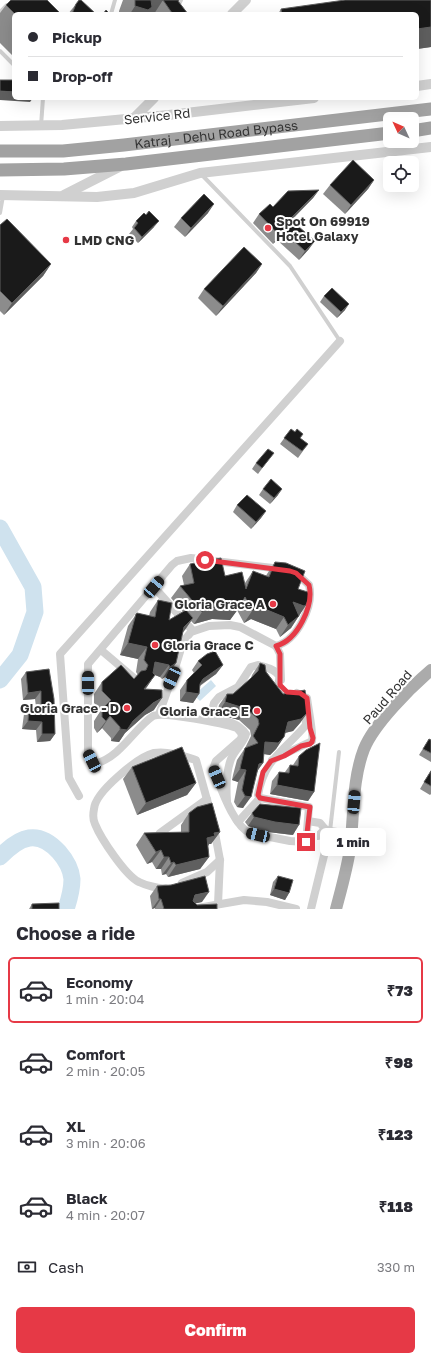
<!DOCTYPE html>
<html lang="en">
<head>
<meta charset="utf-8">
<style>
  :root { --surface:#fff; --page:#f2f2f3; --text:#2b2b33; --muted:#7c7c81; --line:#e1e1e2; --accent:#e63946 }
  body { margin:0; font-family:"Golos Text",sans-serif; background:var(--page); color:var(--text); height:100vh; display:flex; flex-direction:column; font-size:15px; white-space:nowrap }
  * { box-sizing:border-box; margin:0 }
  p { font-size:13px; color:var(--muted) }
  .icon { flex:none; width:22px; height:22px; fill:none; stroke:currentColor; stroke-width:2; stroke-linecap:round; stroke-linejoin:round }
  .map { position:relative; height:909px; overflow:hidden }
  .details { display:flex; flex-direction:column; background:var(--surface); flex:1 }
  .details>* { flex:none }
  .banner { position:absolute; left:12px; top:12px; width:407px; height:88px; border-radius:6px; box-shadow:0 4px 16px #0002; display:grid; align-content:center; height:88px; padding:0 16px; background:var(--surface) }
  .needle { width:26px; rotate:314deg }
  .tools { position:absolute; left:383px; top:112px; display:grid; gap:8px }
  .tools a { display:grid; place-items:center; width:36px; height:36px; border-radius:6px; background:var(--surface); box-shadow:0 4px 16px #0002; font-size:20px }
  .end { position:absolute; width:18px; height:18px; margin:-9px; border:5px solid #e63946; background:#fff; box-shadow:0 0 0 2px #fff }
  .from { border-radius:50% }
  .bubble { position:absolute; height:28px; border-radius:6px; background:var(--surface); box-shadow:0 4px 16px #0002; font-size:13px; font-weight:800; line-height:28px; text-align:center }
  .car { position:absolute; width:12px; height:24px; margin:-12px -6px; border-radius:5px; box-shadow:0 0 3px 1px #0007; background:linear-gradient(#222 24%,#8ab4d8 0 40%,#222 0 76%,#8ab4d8 0 86%,#222 0) }
  .banner b { display:flex; align-items:center; gap:14px; height:38px; font-size:15px }
  .banner b+b { border-top:1px solid var(--line) }
  .banner i { width:10px; height:10px; background:var(--text) }
  ul { padding:0; list-style:none }
  li { display:flex; align-items:center; gap:12px; height:66px; margin:0 8px 6px; padding:0 8px; border:2px solid transparent; border-radius:6px }
  li div { flex:1 }
  li b { display:block; font-size:15px }
  li em { font-style:normal; font-weight:800 }
  li.selected { border-color:var(--accent) }
  li>.icon { width:36px; height:36px; stroke-width:1.5 }
  h2 { padding:0 16px; font-size:18px; line-height:48px }
  .pay { display:flex; align-items:center; gap:10px; height:44px; padding:0 16px; font-size:15px }
  .pay p { margin-inline-start:auto }
  .action { display:flex; gap:8px; margin-top:auto; padding:8px 16px }
  .action a { flex:1; height:46px; border-radius:6px; background:var(--accent); color:#fff; font-size:16px; font-weight:800; line-height:46px; text-align:center }
  .map>svg:first-child { display:block }
  .water { fill:#cfe2ee }
  .lines { fill:none; stroke-linecap:round; stroke-linejoin:round }
  .river { stroke:#cfe2ee; stroke-width:17 }
  .service { stroke:#d0d0d0; stroke-width:4 }
  .minor { stroke:#d0d0d0; stroke-width:8 }
  .tertiary { stroke:#d0d0d0; stroke-width:10 }
  .primary { stroke:#ababab; stroke-width:12 }
  .trunk { stroke:#a2a2a2; stroke-width:13 }
  .wall { fill:#8c8c8c }
  .shaded-wall { fill:#5f5f5f }
  .building { fill:#1a1a1a; stroke:#5f5f5f }
  .route { stroke:#e63946; stroke-width:5 }
  .poi-dot { fill:#e63946; stroke:#fff; stroke-width:1.5 }
  .labels { text-anchor:middle; stroke-width:4; stroke-linejoin:round; paint-order:stroke }
  .street-label { font-size:13px; fill:#333; stroke:#fff }
  .poi-label { font-size:13px; font-weight:bold; fill:#333; stroke:#fff; text-anchor:start }
</style>
</head>
<body>
<div class="map">
<svg width="431" height="909" viewBox="0 0 431 909">
  <rect width="100%" height="100%" fill="#fff"/>
  <polygon class="water" points="211,680 216,686 200,701 194,695"/>
  <g class="lines">
    <g class="river">
      <polyline points="0,528 33,587 35,612 20,655 0,680"/>
      <path d="M0,857C20,836 38,829 59,852C66,860 71,868 72,879C72,889 69,900 66,909"/>
    </g>
    <g class="service">
      <polyline points="0,12 7,5"/>
      <polyline points="111,14 115,0"/>
      <polyline points="174,14 181,0"/>
      <polyline points="0,51 14,65"/>
      <polyline points="41,126 43,98"/>
      <polyline points="202,175 290,266 340,341"/>
      <polyline points="0,213 3,196"/>
      <polyline points="330,831 339,752"/>
    </g>
    <g class="minor">
      <path d="M281,569L191,558L177,561L172,565L88,664V754L92,761L97,763C120,757 135,728 153,716C163,711 225,724 237,728L242,734L241,739L216,761L213,769C220,785 233,826 250,833L290,841L306,842L309,807L260,798L258,795C264,759 284,751 306,725L305,704"/>
      <polyline points="154,587 193,631"/>
      <polyline points="276,646 280,654 281,680"/>
      <polyline points="101,650 134,678"/>
      <path d="M159,714L172,678L183,642L191,632L209,626L230,625L240,627L276,646C298,640 314,605 309,585L295,572"/>
      <path d="M272,760L312,741C314,736 308,707 307,698L297,693"/>
      <polyline points="79,796 69,778 60,654 340,341"/>
      <path d="M227,801C226,787 226,772 231,759C235,749 244,743 246,734C238,723 228,721 215,720L211,715L214,703L219,697L238,687L251,667L258,665C264,667 276,669 279,676C280,679 278,683 278,686L285,693L296,696"/>
      <polyline points="308,821 320,823 325,829 330,831 351,834"/>
      <polyline points="238,822 260,798"/>
      <polyline points="214,828 220,860 218,904"/>
      <polyline points="160,833 207,799"/>
      <polyline points="307,834 318,836 325,829"/>
      <polyline points="182,883 207,872 220,860"/>
      <path d="M165,888C159,889 145,885 139,882C126,876 101,839 95,824C93,820 93,814 94,809C95,792 138,757 154,753C168,751 183,756 196,760L211,814"/>
      <polyline points="192,909 244,900 267,902 296,909"/>
      <polyline points="311,909 330,831"/>
    </g>
    <g class="tertiary">
      <polyline points="232,14 246,0"/>
      <polyline points="417,86 431,84"/>
      <polyline points="134,118 154,98"/>
      <polyline points="0,126 62,125 169,115 314,98"/>
      <polyline points="0,195 97,197 134,193 200,173 431,147"/>
      <polyline points="64,195 121,166"/>
    </g>
    <path class="primary" d="M336,909C341,890 347,869 350,849C354,817 352,780 364,749C374,724 410,688 431,670"/>
    <g class="trunk">
      <polyline points="412,131 431,128"/>
      <path id="s1" d="M0,151H63L124,145L431,109"/>
      <polyline points="0,170 64,169 126,164 390,133"/>
    </g>
  </g>
  <g class="wall">
    <polygon points="123,0 179,0 178,1 188,14 119,14 119,11"/>
    <polygon points="431,0 431,47 417,49 417,14 278,14 281,9"/>
    <polygon points="76,4 96,14 68,14"/>
    <polygon points="6,5 61,14 14,14 14,57 0,43 0,13"/>
    <polygon points="374,180 368,189 345,214 323,194 330,185"/>
    <polygon points="319,190 313,198 292,220 309,249 299,260 277,240 273,244 253,223 259,214 273,207"/>
    <polygon points="208,213 185,237 174,227 181,218"/>
    <polygon points="136,221 154,227 138,243 129,234 133,229 132,227"/>
    <polygon points="0,225 51,264 43,276 4,315 0,311"/>
    <polygon points="262,264 256,273 216,316 198,298 204,289"/>
    <polygon points="324,296 345,310 337,318 320,302"/>
    <polygon points="291,429 295,432 300,438 308,444 298,458 280,444"/>
    <polygon points="269,459 258,474 252,469 256,463"/>
    <polygon points="263,489 278,495 270,504 259,495"/>
    <polygon points="237,505 266,511 261,518 251,529 233,512"/>
    <polygon points="275,562 298,589 306,605 291,628 280,637 276,629 251,619 244,623 237,610 230,620 212,619 194,624 191,621 183,632 168,675 162,679 160,677 155,675 145,689 154,710 145,715 125,733 119,742 111,741 111,738 102,728 97,733 94,728 94,721 101,710 94,703 94,694 102,682 134,679 138,675 136,672 138,659 120,655 128,626 137,613 149,616 150,612 158,600 169,620 183,612 171,598 180,586 184,585 182,576 190,564 225,576 245,583 253,571 266,576 267,574"/>
    <polygon points="198,661 223,665 216,674 200,686 199,694 193,703 180,701 180,690 187,680 194,673 192,670"/>
    <polygon points="260,663 283,694 308,712 300,723 293,731 285,733 284,737 276,749 270,755 264,754 263,763 258,770 243,808 237,807 234,802 238,782 232,780 233,775 237,760 245,748 251,736 250,730 239,720 217,714 219,705 227,694 233,694 251,678 252,675"/>
    <polygon points="49,669 55,734 50,741 37,742 36,730 22,729 24,714 29,707 36,707 35,699 23,700 21,679 26,672"/>
    <polygon points="429,739 431,740 431,762 419,755"/>
    <polygon points="299,756 314,792 308,801 270,794 272,781 279,772 285,772 290,765 293,765"/>
    <polygon points="132,767 196,783 187,795 137,815 123,779"/>
    <polygon points="431,770 431,794 430,795 420,789"/>
    <polygon points="189,813 220,832 211,844 209,844 208,846 209,857 200,869 168,877 166,874 162,875 161,869 156,869 152,862 147,864 136,845 144,833 181,832 181,825"/>
    <polygon points="252,813 293,835 268,832 248,826 245,822"/>
    <polygon points="278,876 289,893 285,900 270,895 273,882"/>
    <polygon points="157,886 202,902 195,903 197,905 217,909 155,909 155,908 152,909 150,896"/>
    <polygon points="32,904 59,909 29,909"/>
  </g>
  <g class="shaded-wall">
    <polygon points="148,0 163,0 154,14 130,14 135,6"/>
    <polygon points="431,27 431,47 417,49 417,29"/>
    <polygon points="0,91 14,92 14,98 33,98 30,102 0,100"/>
    <polygon points="374,180 368,189 345,214 351,205"/>
    <polygon points="319,190 313,198 284,227 290,219"/>
    <polygon points="214,204 208,213 185,237 191,228"/>
    <polygon points="159,221 154,227 138,243 142,237"/>
    <polygon points="283,231 277,240 273,244 279,235"/>
    <polygon points="315,241 309,249 299,260 305,251"/>
    <polygon points="51,264 43,276 4,315 12,303"/>
    <polygon points="262,264 256,273 216,316 223,306"/>
    <polygon points="349,304 345,310 337,318 341,312"/>
    <polygon points="282,489 278,495 270,504 274,498"/>
    <polygon points="266,511 261,518 251,529 256,522"/>
    <polygon points="293,602 306,605 291,628 280,637 288,625"/>
    <polygon points="220,607 239,608 230,620 212,619 194,624 202,612"/>
    <polygon points="260,607 284,617 276,629 251,619 244,623 252,611"/>
    <polygon points="193,618 185,630 176,639 184,627"/>
    <polygon points="128,643 147,647 138,659 120,655"/>
    <polygon points="155,662 169,665 160,677 155,675 147,687 135,701 147,673"/>
    <polygon points="176,663 168,675 162,679 170,667"/>
    <polygon points="223,665 216,674 196,688 203,679"/>
    <polygon points="41,691 35,699 23,700 28,693"/>
    <polygon points="186,692 199,694 193,703 180,701"/>
    <polygon points="162,698 154,710 145,715 125,733 119,742 111,741 120,729 133,721 153,703"/>
    <polygon points="225,702 247,709 239,720 217,714"/>
    <polygon points="308,712 300,723 293,731 280,734 288,722"/>
    <polygon points="110,716 102,728 97,733 106,721"/>
    <polygon points="28,721 42,722 36,730 22,729"/>
    <polygon points="42,734 55,734 50,741 37,742"/>
    <polygon points="284,737 276,749 270,755 257,753 265,742"/>
    <polygon points="263,763 255,774 259,764"/>
    <polygon points="240,769 246,770 238,782 232,780"/>
    <polygon points="196,783 187,795 137,815 146,803"/>
    <polygon points="277,785 314,792 308,801 270,794"/>
    <polygon points="245,796 251,797 243,808 237,807"/>
    <polygon points="254,817 299,825 293,835 268,832 248,826"/>
    <polygon points="220,832 211,844 209,844 207,848 207,838 214,833"/>
    <polygon points="161,850 152,862 147,864 156,852"/>
    <polygon points="164,857 169,857 161,869 156,869"/>
    <polygon points="209,857 200,869 168,877 176,865"/>
    <polygon points="174,862 166,874 162,875 171,863"/>
    <polygon points="274,889 289,893 285,900 270,895"/>
    <polygon points="209,892 202,902 189,905 195,895"/>
    <polygon points="159,899 161,899 155,908 152,909"/>
  </g>
  <g class="building">
    <polygon points="11,0 47,0 61,14 15,14 6,5"/>
    <polygon points="79,0 81,0 96,14 72,14 76,4"/>
    <polygon points="135,0 151,0 152,7 148,10 135,6"/>
    <polygon points="162,0 179,0 178,1 188,14 171,14 172,13 163,0"/>
    <polygon points="345,0 431,0 431,27 417,29 417,14 282,14 281,9"/>
    <polygon points="106,10 110,14 103,14"/>
    <polygon points="0,80 14,80 14,92 0,91"/>
    <polygon points="353,160 374,180 351,205 330,185"/>
    <polygon points="319,190 290,219 315,241 305,251 283,231 279,235 259,214 270,204 273,207 288,191"/>
    <polygon points="204,194 214,204 191,228 181,218"/>
    <polygon points="149,211 159,221 142,237 134,228 138,223 136,221 144,213 146,215"/>
    <polygon points="7,219 51,264 12,303 0,291 0,225"/>
    <polygon points="244,247 262,264 223,306 204,289"/>
    <polygon points="332,288 349,304 341,312 324,296"/>
    <polygon points="291,429 295,432 297,429 303,434 300,438 308,444 302,451 284,438"/>
    <polygon points="268,449 274,453 262,468 256,463"/>
    <polygon points="271,479 282,489 274,498 263,489"/>
    <polygon points="247,495 266,511 256,522 237,505"/>
    <polygon points="221,558 225,576 242,572 246,589 253,571 269,577 275,562 286,563 305,571 298,589 311,593 306,605 304,606 293,602 299,616 288,625 284,617 260,607 252,611 245,597 239,608 220,607 202,612 180,586 194,583 190,564"/>
    <polygon points="158,600 172,603 169,620 186,610 193,618 184,627 176,663 170,667 169,665 155,662 153,673 155,675 144,689 162,690 162,698 153,703 133,721 127,730 120,729 120,727 110,716 106,721 102,717 102,709 111,700 102,691 102,682 121,665 134,679 141,671 146,670 148,665 144,660 147,647 128,643 136,614 137,613 155,617"/>
    <polygon points="215,651 223,665 203,679 200,684 199,694 186,692 187,680 202,665 198,661 207,654"/>
    <polygon points="260,663 265,665 266,672 283,694 305,690 308,712 301,719 288,722 284,737 278,743 265,742 263,763 259,764 251,797 245,796 242,790 246,770 240,769 241,764 245,748 258,743 253,736 259,724 258,719 247,709 225,702 227,694 233,694 250,679 258,671"/>
    <polygon points="49,669 54,699 55,734 42,734 42,722 28,721 29,707 41,708 41,691 28,693 26,672"/>
    <polygon points="429,739 431,740 431,753 423,749"/>
    <polygon points="320,743 314,792 277,785 279,772 289,773 290,765 298,766 299,756 306,750"/>
    <polygon points="182,747 196,783 146,803 132,767"/>
    <polygon points="431,771 431,786 424,782"/>
    <polygon points="212,803 220,832 214,833 215,836 207,838 209,857 176,865 174,862 171,863 169,857 164,857 161,850 156,852 144,833 189,832 189,813 197,807"/>
    <polygon points="260,804 301,808 299,825 275,822 254,817 252,813"/>
    <polygon points="205,876 209,892 195,895 193,901 197,905 217,904 217,909 164,909 161,899 159,899 157,886 171,885"/>
    <polygon points="278,876 293,880 289,893 274,889"/>
    <polygon points="59,903 59,909 32,909 32,904"/>
  </g>
  <g class="lines">
    <path class="route" d="M205,560L290,571L296,573L309,585C314,605 298,640 276,646L280,654V685L287,692L300,693L307,698L310,728L313,738L312,742L310,744L301,746L284,756L271,761L263,772L258,795L260,798L310,807L306,842"/>
  </g>
  <g class="poi-dot">
    <circle cx="268" cy="228" r="4"/>
    <circle cx="66" cy="240" r="4"/>
    <circle cx="273" cy="604" r="4"/>
    <circle cx="155" cy="645" r="4"/>
    <circle cx="127" cy="708" r="4"/>
    <circle cx="257" cy="711" r="4"/>
  </g>
  <g class="labels">
    <g class="street-label">
      <text transform="translate(157 116) rotate(-6)" y="5">Service Rd</text>
      <text dy="5" stroke="none"><textPath href="#s1" startOffset="217">Katraj - Dehu Road Bypass</textPath></text>
      <text transform="translate(387 697) rotate(-49)" y="5">Paud Road</text>
    </g>
    <g class="poi-label">
      <text x="276" y="226">Spot On 69919<tspan x="276" dy="15">Hotel Galaxy</tspan></text>
      <text x="74" y="245">LMD CNG</text>
      <text x="265" y="609" text-anchor="end">Gloria Grace A</text>
      <text x="163" y="650">Gloria Grace C</text>
      <text x="119" y="713" text-anchor="end">Gloria Grace - D</text>
      <text x="249" y="716" text-anchor="end">Gloria Grace E</text>
    </g>
  </g>
</svg>
<div class="tools">
<a><svg class="needle" viewBox="-14 -14 28 28"><path d="M0-13l5 13h-10z" fill="#e53935"/><path d="M0 13l5-13h-10z" fill="#7c7c81"/></svg></a>
<a><svg class="icon" aria-label="locate" viewBox="0 0 24 24"><circle cx="12" cy="12" r="6"/><path d="M12 2v4M12 18v4M2 12h4M18 12h4"/></svg></a>
</div>
<i class="end from" style="left:205px;top:560px"></i>
<i class="end" style="left:306px;top:842px"></i>
<div class="bubble" style="left:320px;top:828px;width:66px">1 min</div>
<i class="car" style="left:154px;top:587px;rotate:40deg"></i>
<i class="car" style="left:172px;top:678px;rotate:205deg"></i>
<i class="car" style="left:88px;top:683px;rotate:0deg"></i>
<i class="car" style="left:92px;top:761px;rotate:334deg"></i>
<i class="car" style="left:217px;top:777px;rotate:337deg"></i>
<i class="car" style="left:354px;top:802px;rotate:5deg"></i>
<i class="car" style="left:258px;top:835px;rotate:283deg"></i>
<div class="banner">
<b><i class="from"></i>Pickup</b>
<b><i></i>Drop-off</b>
</div>
</div>
<section class="details">
<h2>Choose a ride</h2>
<ul>
<li class="selected"><svg class="icon" aria-label="car" viewBox="0 0 24 24"><path d="M5 17H2v-5l4-1 3-4h7l3 4 3 1v5h-3M9 17h6M6 11h13"/><circle cx="7" cy="17" r="2"/><circle cx="17" cy="17" r="2"/></svg><div><b>Economy</b><p>1 min · 20:04</p></div><em>₹73</em></li>
<li><svg class="icon" aria-label="car" viewBox="0 0 24 24"><path d="M5 17H2v-5l4-1 3-4h7l3 4 3 1v5h-3M9 17h6M6 11h13"/><circle cx="7" cy="17" r="2"/><circle cx="17" cy="17" r="2"/></svg><div><b>Comfort</b><p>2 min · 20:05</p></div><em>₹98</em></li>
<li><svg class="icon" aria-label="car" viewBox="0 0 24 24"><path d="M5 17H2v-5l4-1 3-4h7l3 4 3 1v5h-3M9 17h6M6 11h13"/><circle cx="7" cy="17" r="2"/><circle cx="17" cy="17" r="2"/></svg><div><b>XL</b><p>3 min · 20:06</p></div><em>₹123</em></li>
<li><svg class="icon" aria-label="car" viewBox="0 0 24 24"><path d="M5 17H2v-5l4-1 3-4h7l3 4 3 1v5h-3M9 17h6M6 11h13"/><circle cx="7" cy="17" r="2"/><circle cx="17" cy="17" r="2"/></svg><div><b>Black</b><p>4 min · 20:07</p></div><em>₹118</em></li>
</ul>
<div class="pay"><svg class="icon" aria-label="cash" viewBox="0 0 24 24"><path d="M3 7h18v10H3z"/><circle cx="12" cy="12" r="2"/></svg>Cash<p>330 m</p></div>
<div class="action"><a>Confirm</a></div>
</section>
</body>
</html>
